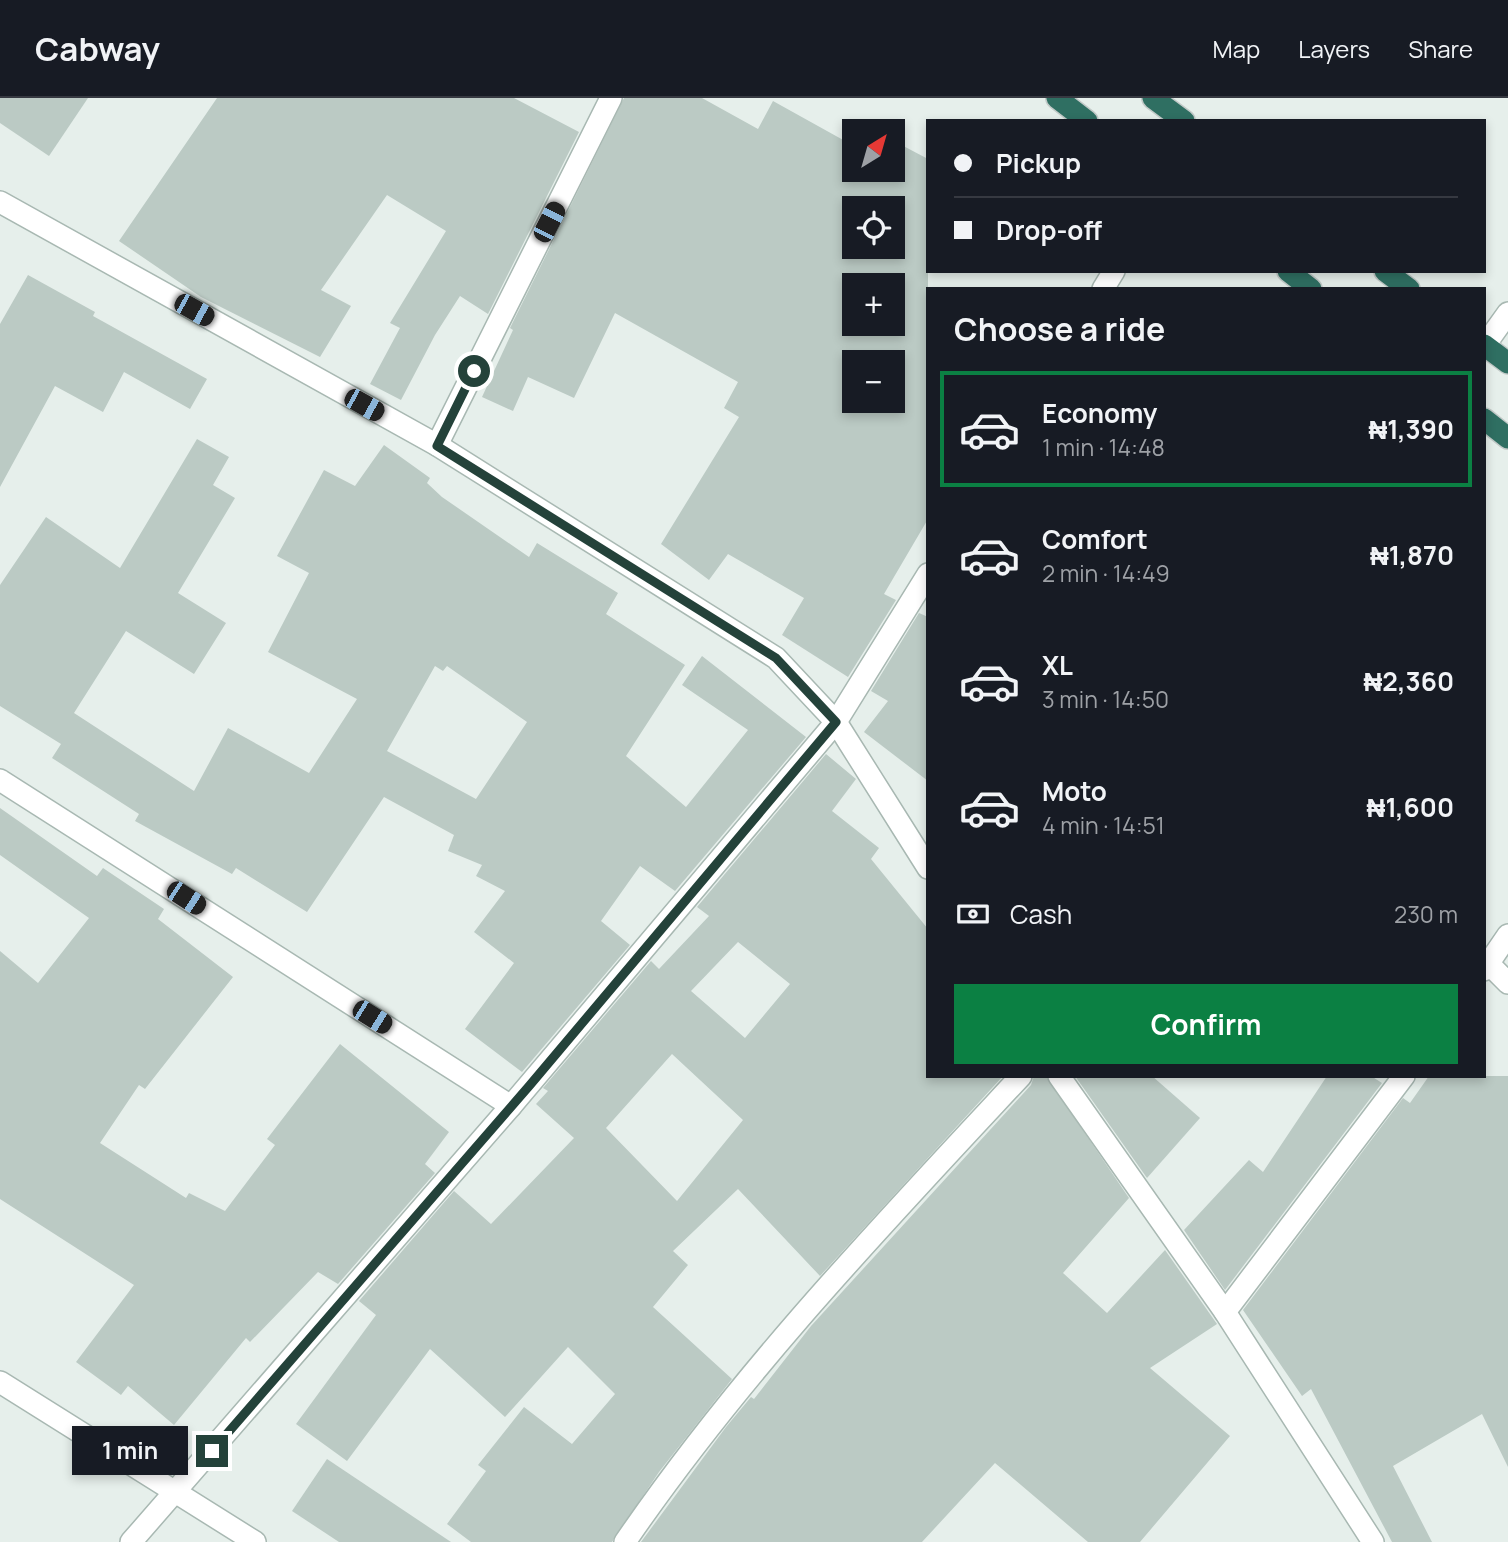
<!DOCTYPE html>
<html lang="en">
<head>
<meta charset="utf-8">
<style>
  :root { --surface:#171b24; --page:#242831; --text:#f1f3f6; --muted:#9ea1a6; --line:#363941; --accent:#0b8043 }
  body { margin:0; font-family:Manrope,sans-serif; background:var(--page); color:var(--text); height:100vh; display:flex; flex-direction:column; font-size:26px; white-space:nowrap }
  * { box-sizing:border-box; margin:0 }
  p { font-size:23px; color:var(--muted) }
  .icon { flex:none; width:38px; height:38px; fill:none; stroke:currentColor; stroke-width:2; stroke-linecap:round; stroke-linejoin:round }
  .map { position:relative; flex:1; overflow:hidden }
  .drawer { position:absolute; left:926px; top:189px; width:560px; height:791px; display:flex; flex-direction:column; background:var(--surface); border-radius:0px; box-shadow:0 4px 10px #0003 }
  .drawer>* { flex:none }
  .top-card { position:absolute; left:926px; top:21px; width:560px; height:154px; border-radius:0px; box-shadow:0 4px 10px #0003; display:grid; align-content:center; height:154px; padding:0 28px; background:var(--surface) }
  .needle { width:46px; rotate:37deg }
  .buttons { position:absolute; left:842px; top:21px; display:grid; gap:14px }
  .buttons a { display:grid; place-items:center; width:63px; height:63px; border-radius:0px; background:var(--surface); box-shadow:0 4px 10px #0003; font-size:35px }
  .end { position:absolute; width:32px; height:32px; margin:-16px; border:9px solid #24423a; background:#fff; box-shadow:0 0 0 4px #fff }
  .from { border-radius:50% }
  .bubble { position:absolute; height:49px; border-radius:0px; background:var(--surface); box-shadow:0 4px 10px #0003; font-size:23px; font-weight:700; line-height:49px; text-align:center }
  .car { position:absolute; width:21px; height:42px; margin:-21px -10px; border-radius:9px; box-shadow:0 0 5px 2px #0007; background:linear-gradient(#222 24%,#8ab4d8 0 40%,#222 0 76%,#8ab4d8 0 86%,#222 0) }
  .top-card b { display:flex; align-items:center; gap:24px; height:66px; font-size:26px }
  .top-card b+b { border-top:2px solid var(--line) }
  .top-card i { width:18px; height:18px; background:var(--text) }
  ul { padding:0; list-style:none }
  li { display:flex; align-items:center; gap:21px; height:116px; margin:0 14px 10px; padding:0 14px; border:4px solid transparent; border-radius:0px }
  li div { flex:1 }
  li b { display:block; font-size:26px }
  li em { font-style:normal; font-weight:700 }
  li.on { border-color:var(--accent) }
  li>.icon { width:63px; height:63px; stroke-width:1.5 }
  h2 { padding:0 28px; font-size:32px; line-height:84px }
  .pay { display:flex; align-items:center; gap:18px; height:77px; padding:0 28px; font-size:26px }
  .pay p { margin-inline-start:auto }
  .cta { display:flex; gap:14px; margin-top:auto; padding:14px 28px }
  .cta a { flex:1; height:80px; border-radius:0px; background:var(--accent); color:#fff; font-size:28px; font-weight:700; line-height:80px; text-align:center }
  header { display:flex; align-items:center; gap:42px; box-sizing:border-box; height:98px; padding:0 35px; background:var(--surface); border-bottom:2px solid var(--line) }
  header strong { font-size:33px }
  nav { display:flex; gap:38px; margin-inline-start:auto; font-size:24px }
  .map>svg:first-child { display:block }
  .building { fill:#bbcac4; fill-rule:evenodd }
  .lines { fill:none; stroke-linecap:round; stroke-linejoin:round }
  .minor-casing { stroke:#a8b8b2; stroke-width:24 }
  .highway-casing { stroke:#c2cac8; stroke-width:24 }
  .minor { stroke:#fff; stroke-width:21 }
  .highway { stroke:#2f6f62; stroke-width:21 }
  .route { stroke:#24423a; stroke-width:9 }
</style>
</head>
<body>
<header>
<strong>Cabway</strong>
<nav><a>Map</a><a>Layers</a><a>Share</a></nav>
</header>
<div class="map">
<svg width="1508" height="1444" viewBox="0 0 1508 1444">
  <rect width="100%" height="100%" fill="#e6efeb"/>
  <g class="building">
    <polygon points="0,0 88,0 49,58 0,25"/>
    <polygon points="217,0 514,0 579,34 488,216 460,198 435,237 401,302 370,286 400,230 390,225 446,133 387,97 321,192 351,208 320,259 201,199 119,143"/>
    <path d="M624,0H702L758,31L773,3L854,48V72H892V42L928,61V421L884,496L896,502L848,579L782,537L804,500L728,456L709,482L661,446L739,319L724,310L738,284L615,215L574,300L528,279L513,313L482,299L513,232L510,230ZM854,110H892V149H854ZM854,187H892V226H854ZM854,264H892V303H854Z"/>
    <polygon points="28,177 95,214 93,218 207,281 190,311 124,274 103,314 55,288 0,389 0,226"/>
    <path d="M197,341L229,359L213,387L235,400L178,495L226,525L194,576L126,533L74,615L194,693L228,630L309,675L357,601L268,554L309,475L277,458L324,372L355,388L384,347L430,380L427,385L442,399L529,459L537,445L618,495L606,516L685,567L626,658L686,709L748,632L682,587L702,558L806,639L675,793L640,768L601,823L630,847L522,974L465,931L514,865L474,834L505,793L476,778L482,767L448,753L454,737L384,699L307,814L236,770L232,776L135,723L139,716L52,660L61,646L0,608V487L46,419L120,470ZM435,568L443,573L447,568L527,624L476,701L387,653Z"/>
    <polygon points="919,515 928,519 928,683 864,634 888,603 871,593"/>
    <path d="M826,656L856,681L832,713L879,750L871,761L928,831V978H1003L820,1178L738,1091L673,1153L688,1167L653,1209L732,1281L659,1374L612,1444H471L447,1426L486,1373L478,1367L524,1309L572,1346L615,1296L568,1249L505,1319L430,1251L347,1363L296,1326L376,1217L359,1203L454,1093L491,1126L574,1040L536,1006L548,993L543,990L651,863L659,871L709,818L697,809ZM738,844L790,886L745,940L691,893ZM672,956L743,1022L677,1103L606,1030Z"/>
    <polygon points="0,710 97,778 103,770 164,811 158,821 233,879 145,991 139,987 100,1045 186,1100 189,1095 225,1113 275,1047 267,1041 340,946 449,1034 425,1066 435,1075 338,1186 318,1174 250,1244 246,1240 174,1327 128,1288 121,1297 76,1264 134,1187 0,1101 0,853 38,885 89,820 0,757"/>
    <polygon points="1034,978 1046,978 1129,1100 1063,1175 1107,1215 1165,1152 1217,1226 1150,1270 1230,1338 1140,1444 1088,1444 995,1365 922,1444 641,1444 726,1329 751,1299 754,1301 811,1228 1031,987"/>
    <polygon points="1075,978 1152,978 1200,1020 1147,1080"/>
    <polygon points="1327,978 1371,978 1382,985 1225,1192 1184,1132 1249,1062 1263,1074"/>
    <polygon points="1429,978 1508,978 1508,1369 1482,1316 1393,1368 1432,1444 1392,1444 1311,1291 1302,1298 1243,1212 1403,1000 1410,1005"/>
    <polygon points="327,1361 451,1444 339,1444 292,1413"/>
  </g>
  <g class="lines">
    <g class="minor-casing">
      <g id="minor">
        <polyline points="0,104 437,347 776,560 836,624 928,770"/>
        <polyline points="1103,191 1114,173"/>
        <polyline points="1485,247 1508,215"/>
        <polyline points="437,347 611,0"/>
        <polyline points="0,682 511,1008"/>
        <polyline points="1489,866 1508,885"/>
        <polyline points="1484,872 1508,837"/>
        <polyline points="1059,978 1225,1214 1373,1444"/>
        <polyline points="1225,1214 1404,978"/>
        <polyline points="0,1284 255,1444"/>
        <polyline points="131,1444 511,1008 836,624 928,476"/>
        <path d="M625,1444C740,1276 882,1127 1021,978"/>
      </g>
    </g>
    <g class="highway-casing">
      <g id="highway">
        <polyline points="1057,0 1087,23"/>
        <polyline points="1153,0 1184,23"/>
        <polyline points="1288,173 1311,191"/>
        <polyline points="1385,173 1409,191"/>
        <polyline points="1484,247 1508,265"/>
        <polyline points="1484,321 1508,340"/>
      </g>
    </g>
    <use href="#minor" class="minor"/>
    <use href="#highway" class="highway"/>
  </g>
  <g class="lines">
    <polyline class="route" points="212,1353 530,987 836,624 776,560 437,348 474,273"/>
  </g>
</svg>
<div class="buttons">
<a><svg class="needle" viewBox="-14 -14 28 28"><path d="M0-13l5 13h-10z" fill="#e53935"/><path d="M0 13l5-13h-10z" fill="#9ea1a6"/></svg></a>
<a><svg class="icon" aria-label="locate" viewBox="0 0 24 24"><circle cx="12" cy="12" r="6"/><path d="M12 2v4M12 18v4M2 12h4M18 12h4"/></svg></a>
<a>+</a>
<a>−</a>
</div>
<i class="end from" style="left:474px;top:273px"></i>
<i class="end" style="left:212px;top:1353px"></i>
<div class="bubble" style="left:72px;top:1328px;width:116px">1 min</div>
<i class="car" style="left:549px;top:124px;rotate:27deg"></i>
<i class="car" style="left:194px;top:212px;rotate:119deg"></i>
<i class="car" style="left:364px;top:307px;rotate:119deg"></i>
<i class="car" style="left:186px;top:800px;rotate:123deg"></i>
<i class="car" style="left:372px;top:919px;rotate:122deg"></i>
<div class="top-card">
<b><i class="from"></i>Pickup</b>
<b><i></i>Drop-off</b>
</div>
<section class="drawer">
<h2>Choose a ride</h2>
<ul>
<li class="on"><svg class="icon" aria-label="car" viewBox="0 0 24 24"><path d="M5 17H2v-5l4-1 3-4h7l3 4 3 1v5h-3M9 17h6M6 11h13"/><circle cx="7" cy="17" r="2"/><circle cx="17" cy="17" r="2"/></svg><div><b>Economy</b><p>1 min · 14:48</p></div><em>₦1,390</em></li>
<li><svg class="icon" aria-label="car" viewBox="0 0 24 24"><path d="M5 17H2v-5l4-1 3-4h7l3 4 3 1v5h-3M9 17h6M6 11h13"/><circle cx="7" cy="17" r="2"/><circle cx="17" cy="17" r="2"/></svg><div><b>Comfort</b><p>2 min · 14:49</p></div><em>₦1,870</em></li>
<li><svg class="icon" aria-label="car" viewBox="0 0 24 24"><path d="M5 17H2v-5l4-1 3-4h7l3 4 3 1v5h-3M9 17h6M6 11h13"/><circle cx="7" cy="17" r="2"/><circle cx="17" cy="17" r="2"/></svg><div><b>XL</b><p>3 min · 14:50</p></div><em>₦2,360</em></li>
<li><svg class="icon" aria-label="car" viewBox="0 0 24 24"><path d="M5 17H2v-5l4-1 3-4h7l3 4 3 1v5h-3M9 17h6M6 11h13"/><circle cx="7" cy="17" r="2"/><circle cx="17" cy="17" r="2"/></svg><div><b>Moto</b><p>4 min · 14:51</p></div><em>₦1,600</em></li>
</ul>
<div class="pay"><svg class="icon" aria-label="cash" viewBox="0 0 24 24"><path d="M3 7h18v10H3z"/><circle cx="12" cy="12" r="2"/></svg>Cash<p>230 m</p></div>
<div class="cta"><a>Confirm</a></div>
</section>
</div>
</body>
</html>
